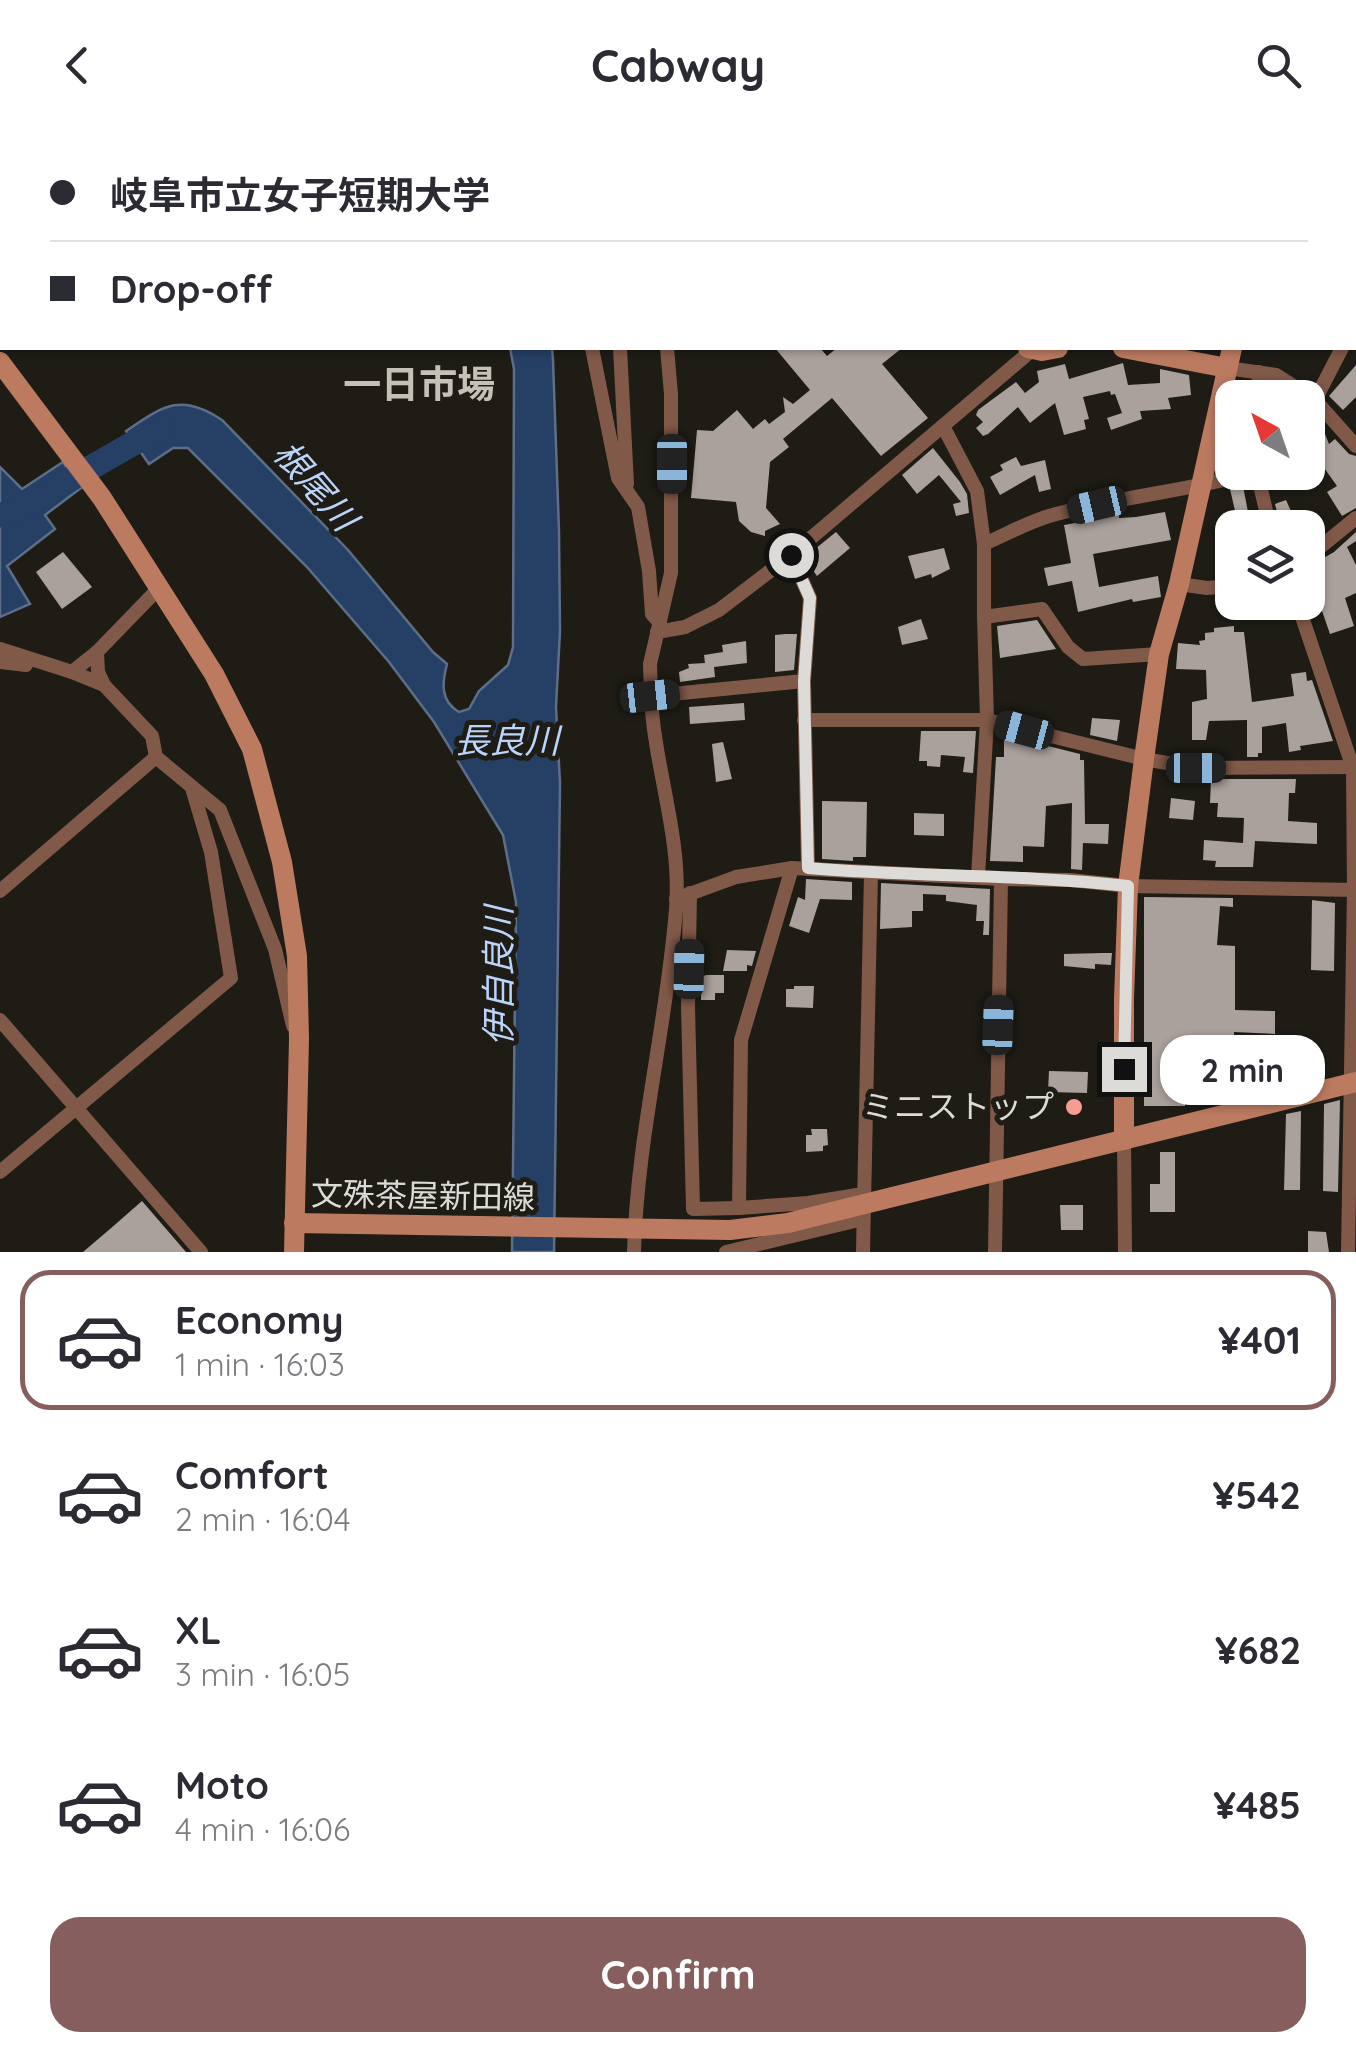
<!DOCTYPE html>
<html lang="en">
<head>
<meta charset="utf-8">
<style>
  :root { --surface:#fff; --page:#f7f7f7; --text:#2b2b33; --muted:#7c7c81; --line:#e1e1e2; --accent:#865e5e }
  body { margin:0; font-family:Quicksand,"Noto Sans JP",sans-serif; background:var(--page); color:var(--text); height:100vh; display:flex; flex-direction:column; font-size:38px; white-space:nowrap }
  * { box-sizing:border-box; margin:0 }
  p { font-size:32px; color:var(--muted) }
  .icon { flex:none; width:55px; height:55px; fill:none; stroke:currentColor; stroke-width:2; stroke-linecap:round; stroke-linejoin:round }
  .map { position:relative; height:1122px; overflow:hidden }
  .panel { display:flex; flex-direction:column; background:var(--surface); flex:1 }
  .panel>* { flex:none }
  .guide { position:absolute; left:0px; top:0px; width:1358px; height:220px; box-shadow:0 2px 8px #0004; display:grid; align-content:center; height:220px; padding:0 50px; background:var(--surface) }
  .needle { width:65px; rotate:320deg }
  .controls { position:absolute; left:1215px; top:250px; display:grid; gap:20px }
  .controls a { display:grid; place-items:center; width:110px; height:110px; border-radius:20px; background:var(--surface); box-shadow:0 2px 8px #0004; font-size:50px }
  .end { position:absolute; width:45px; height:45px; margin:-22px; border:12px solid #dddbd7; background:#111; box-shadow:0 0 0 5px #111 }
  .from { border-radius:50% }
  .bubble { position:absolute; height:70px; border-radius:30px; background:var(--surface); box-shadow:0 2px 8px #0004; font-size:32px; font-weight:700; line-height:70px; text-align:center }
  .car { position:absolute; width:30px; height:60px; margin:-30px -15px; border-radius:12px; box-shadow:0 0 8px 2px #0007; background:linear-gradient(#222 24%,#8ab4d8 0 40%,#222 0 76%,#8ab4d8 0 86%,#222 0) }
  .guide b { display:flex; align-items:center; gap:35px; height:95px; font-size:38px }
  .guide b+b { border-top:2px solid var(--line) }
  .guide i { width:25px; height:25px; background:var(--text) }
  ul { padding:18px 0 0; list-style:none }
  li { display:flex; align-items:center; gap:30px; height:140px; margin:0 20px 15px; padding:0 30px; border:5px solid transparent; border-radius:30px }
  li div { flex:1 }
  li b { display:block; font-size:38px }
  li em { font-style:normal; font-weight:700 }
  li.selected { border-color:var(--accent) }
  li>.icon { width:90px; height:90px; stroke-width:1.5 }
  .cta { display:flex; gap:20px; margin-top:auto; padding:20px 50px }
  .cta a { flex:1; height:115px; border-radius:30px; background:var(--accent); color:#fff; font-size:40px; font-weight:700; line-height:115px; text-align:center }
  header { display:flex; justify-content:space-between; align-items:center; height:130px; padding:0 50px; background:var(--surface); font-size:45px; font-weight:700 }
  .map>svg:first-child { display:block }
  .water { fill:#263f65; stroke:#5d6e87; stroke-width:2.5 }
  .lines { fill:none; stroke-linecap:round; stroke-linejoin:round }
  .river { stroke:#263f65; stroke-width:25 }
  .building { fill:#aaa09c }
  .street { stroke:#815948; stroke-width:14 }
  .secondary { stroke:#bc7a60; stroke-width:20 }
  .primary { stroke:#e99572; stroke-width:22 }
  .route { stroke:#dddbd7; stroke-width:12 }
  .poi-dot { fill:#f59c93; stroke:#1e1c15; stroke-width:4 }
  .labels { text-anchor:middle; stroke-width:10; stroke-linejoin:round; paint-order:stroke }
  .poi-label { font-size:32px; fill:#dddbd7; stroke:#1e1c15; text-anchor:end }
  .street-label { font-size:32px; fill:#dddbd7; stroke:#1e1c15 }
  .water-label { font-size:35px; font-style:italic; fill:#bad4fb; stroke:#1e1c15 }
  .quarter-label { font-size:38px; font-weight:bold; fill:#c4c1b8; stroke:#1e1c15 }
</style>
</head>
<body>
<header><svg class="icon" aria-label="back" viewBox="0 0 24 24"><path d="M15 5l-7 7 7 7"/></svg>Cabway<svg class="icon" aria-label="search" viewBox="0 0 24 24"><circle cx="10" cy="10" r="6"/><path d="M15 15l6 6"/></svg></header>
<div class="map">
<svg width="1356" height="1122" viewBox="0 0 1356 1122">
  <rect width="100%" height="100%" fill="#1e1c15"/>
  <g class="water">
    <path d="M510,218H552L553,230L559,401L560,501L556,577L560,653L554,1122H512L516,772L503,705L434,592L389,532L307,437L188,318H173L149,334L126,301C163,276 181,262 222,290L348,420L433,522L447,534C442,553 440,571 459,582L469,579L479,561L508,535L513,517L514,239Z"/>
    <polygon points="63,332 81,358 45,385 55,399 7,436 30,474 0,487 0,337 22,359"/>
  </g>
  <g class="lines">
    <polyline class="river" points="0,385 11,383 162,297"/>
  </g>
  <g class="building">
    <polygon points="775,218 820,218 827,226 837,218 902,218 882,234 928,288 881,326 832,268 783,309 789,317 770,332 766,378 780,394 765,401 765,406 751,402 739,391 736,372 691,368 697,300 713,301 737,280 753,299 765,289 769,294 785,282 783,267 793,274 810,260"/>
    <polygon points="1123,233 1128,255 1160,253 1160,239 1189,245 1191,265 1168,268 1171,279 1140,281 1142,289 1111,300 1107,288 1122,283 1115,264 1111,265 1110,261 1083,267 1089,289 1084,290 1086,299 1064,305 1055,273 1030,293 1018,277 988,304 983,306 976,298 983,292 976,285 978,280 1016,252 1025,263 1039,252 1037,241 1065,234 1069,249"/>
    <polygon points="1356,235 1356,267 1343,280 1329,266"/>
    <polygon points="1321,294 1329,314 1335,309 1349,324 1356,326 1356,378 1342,386 1327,362 1337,356 1322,335 1308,342 1308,300"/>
    <polygon points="933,318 960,352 967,364 969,383 956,386 953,374 961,372 939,345 917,364 902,345"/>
    <polygon points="1016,327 1021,336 1045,330 1051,359 1039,362 1035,345 1000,365 990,347 1003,340 1000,335"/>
    <polygon points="1243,356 1248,382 1255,380 1259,398 1226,398 1224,388 1236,385 1230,359"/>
    <polygon points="1286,370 1290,379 1304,398 1281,398 1275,374"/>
    <polygon points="1165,382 1171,410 1093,424 1099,457 1158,446 1161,467 1133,472 1132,469 1078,482 1072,451 1048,456 1044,438 1071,433 1064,395 1119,385 1119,388 1136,387"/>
    <polygon points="836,402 850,418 817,446 804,428"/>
    <polygon points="1356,402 1356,411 1347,417 1356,435 1356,463 1345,468 1354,496 1330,504 1321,478 1310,477 1308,461 1314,459 1308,437 1334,422"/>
    <polygon points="944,418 950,439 932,448 931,444 915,449 908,426"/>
    <polygon points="63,422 92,457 62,479 36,442"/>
    <polygon points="921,489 928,509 902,515 898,497"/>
    <polygon points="1037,490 1056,519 1000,528 997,496"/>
    <polygon points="1234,496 1234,502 1244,502 1252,572 1294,566 1291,544 1306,542 1307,551 1312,550 1333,611 1300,616 1301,620 1289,622 1286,593 1262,597 1262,623 1258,623 1258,627 1247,627 1247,590 1209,591 1206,610 1192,610 1192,572 1207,569 1206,540 1176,539 1178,513 1200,515 1199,511 1205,510 1205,503 1214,502 1214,498"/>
    <polygon points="785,504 797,504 794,540 775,542 775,505"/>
    <polygon points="746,511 747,533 714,537 715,547 680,552 679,542 689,538 688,534 705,533 704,525 723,522 722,515"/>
    <polygon points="744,573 745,590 690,594 689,577"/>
    <polygon points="1092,588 1120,590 1117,611 1090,605"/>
    <polygon points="921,601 976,601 973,643 963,642 965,627 941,625 940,637 927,636 927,631 919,631"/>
    <polygon points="1004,605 1080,624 1080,630 1084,630 1085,694 1109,694 1108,714 1083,713 1082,740 1071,739 1072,673 1046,676 1044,717 1023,716 1023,732 990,731 996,627 1004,627"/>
    <polygon points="723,612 732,649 716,652 712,614"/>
    <polygon points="1211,649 1296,649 1295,663 1289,663 1288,691 1317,693 1317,714 1255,711 1253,737 1215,737 1216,731 1203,730 1204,710 1243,713 1244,688 1217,687 1218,673 1210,673"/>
    <polygon points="1171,668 1195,671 1193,690 1169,688"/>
    <polygon points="822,671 867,672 866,727 853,727 853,731 822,729"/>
    <polygon points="914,683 944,684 944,706 914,705"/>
    <polygon points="806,749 852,752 852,770 820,769 809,803 789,796 798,767 805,770"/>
    <polygon points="881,753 990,759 989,805 983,805 984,791 976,791 977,775 946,771 946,765 923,764 923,781 912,781 912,797 880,799"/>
    <polygon points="1144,767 1233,768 1233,777 1220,776 1217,815 1235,816 1235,880 1275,881 1275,904 1234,902 1234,925 1185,924 1185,976 1144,976"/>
    <polygon points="1312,770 1335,773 1334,841 1311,840"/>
    <polygon points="727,820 756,821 752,836 747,835 747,841 723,841"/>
    <polygon points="1102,823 1112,823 1111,835 1095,834 1095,839 1064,836 1064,824"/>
    <polygon points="706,845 724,845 724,863 715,863 715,870 701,870 701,847"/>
    <polygon points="794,856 814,856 813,878 786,877 786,859 794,859"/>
    <polygon points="1254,926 1274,926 1272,950 1248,955 1249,927"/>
    <polygon points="1049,941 1088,942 1087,963 1048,962"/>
    <polygon points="1340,970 1338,1062 1323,1061 1324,974"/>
    <polygon points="1301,981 1300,1060 1284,1060 1286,984"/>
    <polygon points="811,999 827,999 828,1015 823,1016 823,1021 806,1022 806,1005 812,1005"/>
    <polygon points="1160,1022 1175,1022 1175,1082 1150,1082 1150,1054 1160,1054"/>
    <polygon points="142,1071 186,1122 83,1122 110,1099"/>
    <polygon points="1060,1075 1083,1075 1083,1100 1061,1100"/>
    <polygon points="1308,1101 1326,1102 1329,1122 1308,1122"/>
  </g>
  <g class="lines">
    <g class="street">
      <polyline points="248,0 251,2"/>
      <polyline points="604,0 604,2"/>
      <polyline points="643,0 643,2"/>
      <polyline points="136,2 139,0"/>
      <polyline points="699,2 704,0"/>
      <polyline points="887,2 892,0"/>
      <polyline points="1072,2 1076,0"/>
      <polyline points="1207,2 1208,0"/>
      <polyline points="0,54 2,56"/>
      <polyline points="1355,192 1356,190"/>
      <polyline points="592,218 618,348 638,377 649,441 652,484 660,493"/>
      <polyline points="620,218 627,354"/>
      <polyline points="1342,218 1315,270 1356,316"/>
      <polyline points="1227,238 1276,245 1315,270"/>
      <polyline points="1259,268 1259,242"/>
      <polyline points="943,296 977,361 984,414 984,487 1042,479 1068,517 1083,529 1159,524"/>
      <polyline points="1257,342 1270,398"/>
      <path d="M984,414C1005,405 1026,393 1049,386C1117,367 1188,361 1256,342"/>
      <polyline points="791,425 810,468 804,551 808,738"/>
      <polyline points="1308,427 1356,388"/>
      <polyline points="1179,454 1207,458 1232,456"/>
      <polyline points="1297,472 1353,638 1354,760 1348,1122"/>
      <polyline points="657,502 685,497 719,480 791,425 1031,221"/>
      <polyline points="0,519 72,542 97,522"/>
      <polyline points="0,532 26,535"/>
      <polyline points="72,542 104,555 152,606 156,627 220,680 275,819 293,896"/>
      <polyline points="104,555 98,542 97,522 160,457"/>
      <polyline points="651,566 650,534 671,443 671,264 667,218"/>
      <polyline points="804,590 987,590 1144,629 1196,638 1356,637"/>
      <polyline points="792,738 741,910 739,1078 808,1073 863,1064"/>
      <polyline points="978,747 987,590 984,487"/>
      <polyline points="0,761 156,627"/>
      <polyline points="690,763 688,877 693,1079 739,1078"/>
      <polyline points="676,769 736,747 792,738 1001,749 1070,750 1128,756 1356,760"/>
      <polyline points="0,890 201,1122"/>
      <polyline points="1124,1010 1125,1122"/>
      <polyline points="0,1042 231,848 211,722 192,658"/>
      <path d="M634,1122C637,1007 667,894 676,779C682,707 654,637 651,566L804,551"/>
      <polyline points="726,1122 863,1089"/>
      <polyline points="863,1122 871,743"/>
      <polyline points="995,1122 1001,749"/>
    </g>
    <g class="secondary">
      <polyline points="1341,2 1343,0"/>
      <polyline points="1028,218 1042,221 1058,218"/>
      <polyline points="1123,218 1227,238"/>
      <polyline points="0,232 102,368 214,544 252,619 282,732 297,826 299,909 294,1122"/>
      <polyline points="1124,1010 1124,869 1128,756 1144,629 1159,524 1179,454 1232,218"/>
      <polyline points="294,1093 730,1100 788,1093 1356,952"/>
    </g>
    <g class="primary">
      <polyline points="383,2 389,0"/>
      <polyline points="424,2 429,0"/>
      <polyline points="0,185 2,184"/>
      <polyline points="0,205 2,204"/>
    </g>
  </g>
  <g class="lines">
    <path class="route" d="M791,425L810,468L804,551L808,738C914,747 1022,744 1128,756L1124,939"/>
  </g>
  <circle class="poi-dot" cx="1074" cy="977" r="10"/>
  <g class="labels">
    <g class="poi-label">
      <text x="1054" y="988">ミニストップ</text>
    </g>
    <g class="street-label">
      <text transform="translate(423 1066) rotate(1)" y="11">文殊茶屋新田線</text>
    </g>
    <g class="water-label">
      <text transform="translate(315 356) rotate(49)" y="12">根尾川</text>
      <text x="507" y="623">長良川</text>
      <text transform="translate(499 846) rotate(-90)" y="12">伊自良川</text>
    </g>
    <g class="quarter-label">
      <text x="419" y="268">一日市場</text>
    </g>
  </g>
</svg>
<div class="controls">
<a><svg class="needle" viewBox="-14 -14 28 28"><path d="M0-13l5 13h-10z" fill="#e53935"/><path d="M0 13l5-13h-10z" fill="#7c7c81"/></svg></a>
<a><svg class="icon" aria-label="layers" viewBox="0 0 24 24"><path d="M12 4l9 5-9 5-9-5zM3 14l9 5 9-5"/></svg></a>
</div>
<i class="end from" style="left:791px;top:425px"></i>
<i class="end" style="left:1124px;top:939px"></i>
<div class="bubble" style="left:1160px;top:905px;width:165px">2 min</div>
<i class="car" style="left:672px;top:334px;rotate:180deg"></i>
<i class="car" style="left:1097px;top:375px;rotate:257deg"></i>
<i class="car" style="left:650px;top:566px;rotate:84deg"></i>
<i class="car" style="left:1024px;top:600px;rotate:285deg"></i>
<i class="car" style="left:1196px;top:638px;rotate:90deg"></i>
<i class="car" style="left:689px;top:839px;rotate:1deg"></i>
<i class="car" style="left:998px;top:895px;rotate:2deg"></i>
<div class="guide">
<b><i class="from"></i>岐阜市立女子短期大学</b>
<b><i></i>Drop-off</b>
</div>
</div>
<section class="panel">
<ul>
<li class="selected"><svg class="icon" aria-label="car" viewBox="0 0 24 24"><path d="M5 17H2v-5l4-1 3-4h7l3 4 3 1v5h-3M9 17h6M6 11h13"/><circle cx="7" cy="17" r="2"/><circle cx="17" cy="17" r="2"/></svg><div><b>Economy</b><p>1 min · 16:03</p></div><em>¥401</em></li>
<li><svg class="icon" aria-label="car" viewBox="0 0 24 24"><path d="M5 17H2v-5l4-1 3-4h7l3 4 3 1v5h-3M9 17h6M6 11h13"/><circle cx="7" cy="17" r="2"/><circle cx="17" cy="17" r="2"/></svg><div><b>Comfort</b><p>2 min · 16:04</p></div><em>¥542</em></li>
<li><svg class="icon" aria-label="car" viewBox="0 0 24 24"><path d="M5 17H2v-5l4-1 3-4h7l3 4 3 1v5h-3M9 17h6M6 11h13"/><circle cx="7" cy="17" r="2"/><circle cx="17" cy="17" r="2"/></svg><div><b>XL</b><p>3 min · 16:05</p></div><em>¥682</em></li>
<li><svg class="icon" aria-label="car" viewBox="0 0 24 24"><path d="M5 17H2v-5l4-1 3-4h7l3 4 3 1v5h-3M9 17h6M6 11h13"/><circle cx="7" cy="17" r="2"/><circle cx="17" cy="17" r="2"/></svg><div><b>Moto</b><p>4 min · 16:06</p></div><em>¥485</em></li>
</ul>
<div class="cta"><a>Confirm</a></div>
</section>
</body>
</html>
